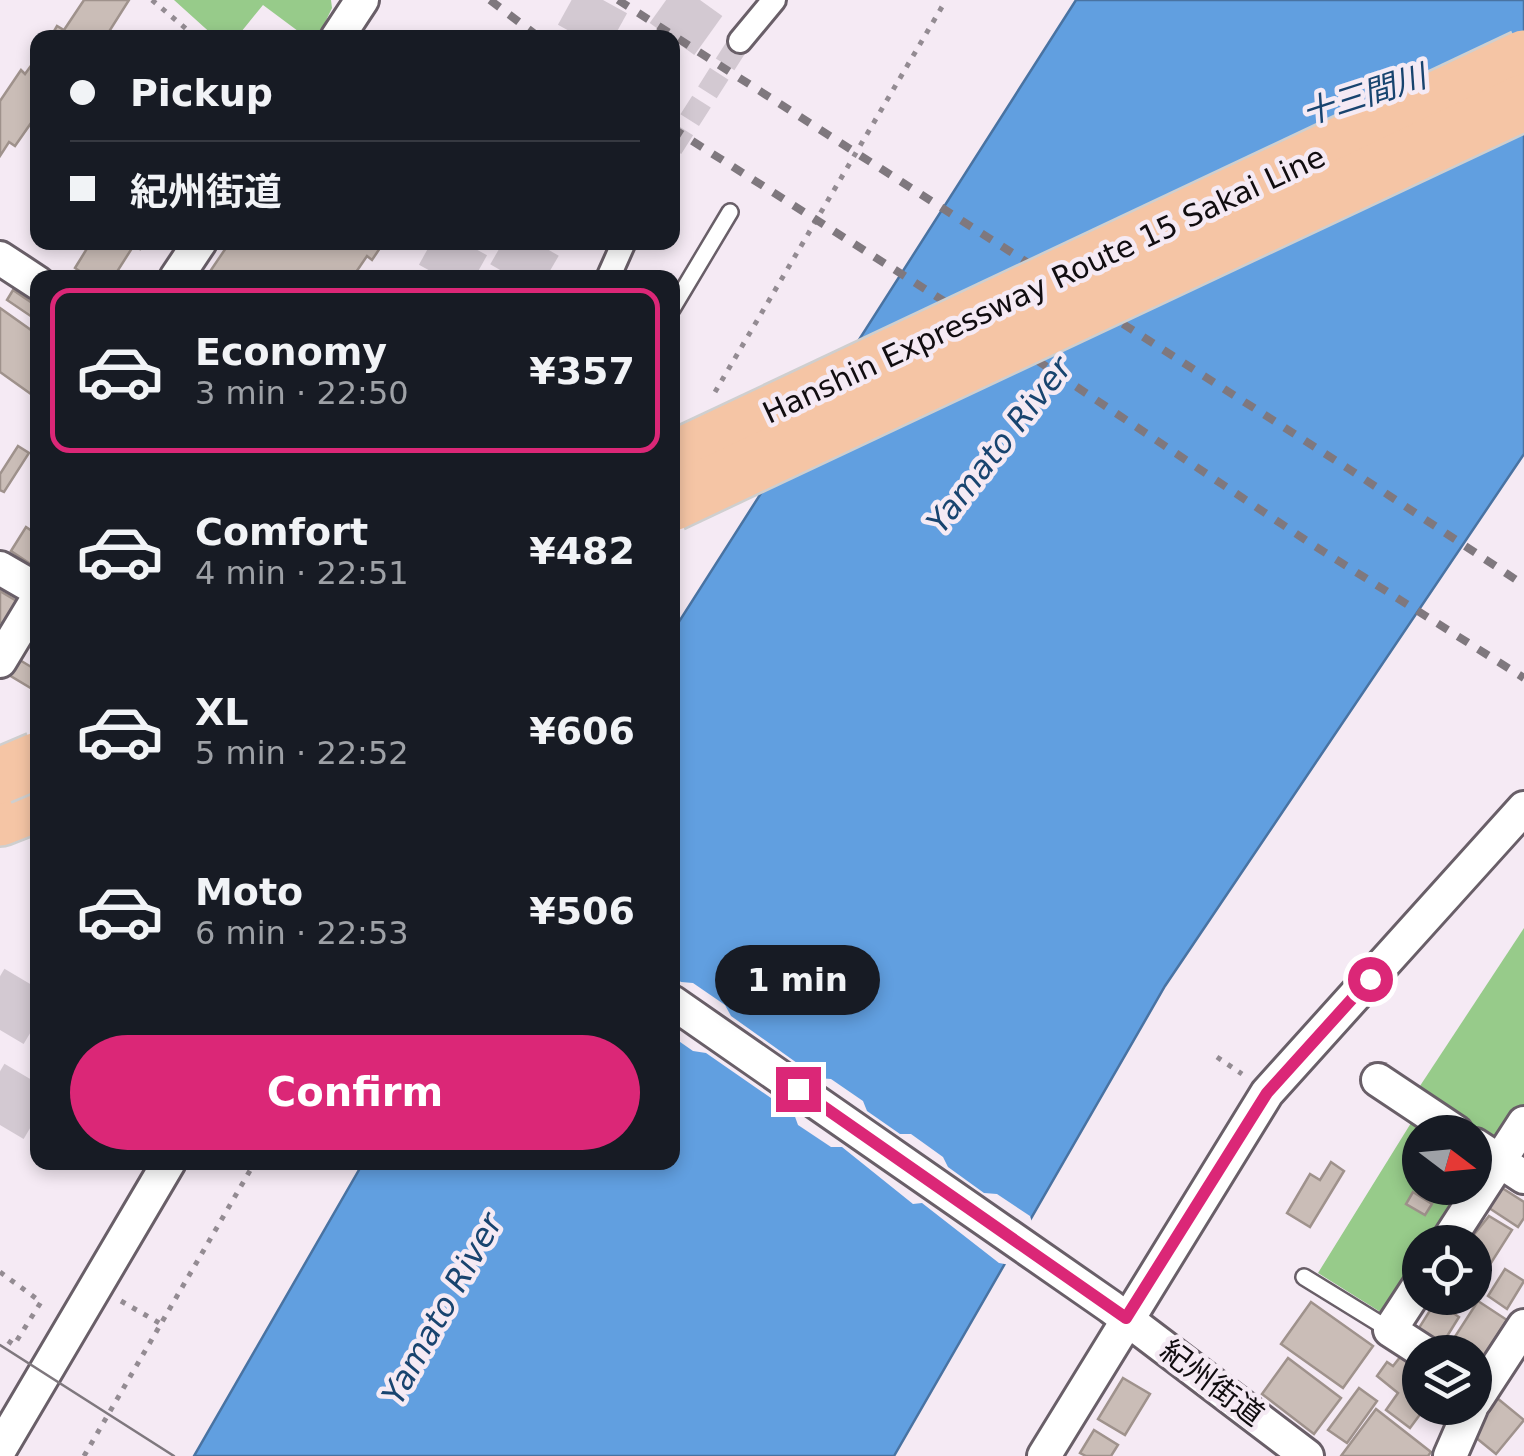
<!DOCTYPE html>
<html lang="en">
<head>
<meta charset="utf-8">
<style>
  :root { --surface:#171b24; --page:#242831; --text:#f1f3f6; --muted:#9ea1a6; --line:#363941; --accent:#db2777 }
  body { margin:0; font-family:"DejaVu Sans","Noto Sans JP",sans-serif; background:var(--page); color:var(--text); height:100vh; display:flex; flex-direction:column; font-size:38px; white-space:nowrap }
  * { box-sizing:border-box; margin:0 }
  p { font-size:32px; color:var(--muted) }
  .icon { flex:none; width:55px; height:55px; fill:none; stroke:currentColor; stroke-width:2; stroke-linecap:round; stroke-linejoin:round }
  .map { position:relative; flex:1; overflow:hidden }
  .side { position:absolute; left:30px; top:270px; width:650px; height:900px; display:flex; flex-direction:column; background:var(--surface); border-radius:20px; box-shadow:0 5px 15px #0003 }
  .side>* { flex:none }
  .hud { position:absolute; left:30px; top:30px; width:650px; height:220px; border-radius:20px; box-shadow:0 5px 15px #0003; display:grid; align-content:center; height:220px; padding:0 40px; background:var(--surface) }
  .needle { width:65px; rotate:106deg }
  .fabs { position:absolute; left:1402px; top:1115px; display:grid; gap:20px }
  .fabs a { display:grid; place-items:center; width:90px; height:90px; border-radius:50%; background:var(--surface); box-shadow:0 5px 15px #0003; font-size:50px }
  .end { position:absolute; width:45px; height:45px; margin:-22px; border:12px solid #db2777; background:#fff; box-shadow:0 0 0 5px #fff }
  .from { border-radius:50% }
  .bubble { position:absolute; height:70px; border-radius:35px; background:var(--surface); box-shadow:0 5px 15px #0003; font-size:32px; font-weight:600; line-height:70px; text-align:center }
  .hud b { display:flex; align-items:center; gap:35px; height:95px; font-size:38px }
  .hud b+b { border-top:2px solid var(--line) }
  .hud i { width:25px; height:25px; background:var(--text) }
  ul { padding:18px 0 0; list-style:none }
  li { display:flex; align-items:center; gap:30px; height:165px; margin:0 20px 15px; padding:0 20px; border:5px solid transparent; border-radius:20px }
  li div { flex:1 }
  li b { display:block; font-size:38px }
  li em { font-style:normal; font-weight:600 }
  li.selected { border-color:var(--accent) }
  li>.icon { width:90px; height:90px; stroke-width:1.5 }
  .action { display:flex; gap:20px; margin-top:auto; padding:20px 40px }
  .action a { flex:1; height:115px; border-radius:60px; background:var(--accent); color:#fff; font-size:40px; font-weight:600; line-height:115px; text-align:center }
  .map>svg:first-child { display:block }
  .green { fill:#97cb8a }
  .water { fill:#619fe0; stroke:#4973a2; stroke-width:2.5 }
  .pier { fill:#f5eaf4 }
  .building { fill:#cabdb7; stroke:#9f928c; stroke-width:2.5 }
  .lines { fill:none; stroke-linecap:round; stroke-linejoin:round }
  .pedestrian-tunnel { stroke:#d3c9d2; stroke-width:22; stroke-dasharray:22 11; stroke-linecap:butt }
  .motorway-tunnel { stroke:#d3c9d2; stroke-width:55; stroke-dasharray:55 28; stroke-linecap:butt }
  .service-casing { stroke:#695f68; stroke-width:20 }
  .pedestrian-casing { stroke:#695f68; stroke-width:28 }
  .minor-casing { stroke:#695f68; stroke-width:38 }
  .motorway-casing { stroke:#cfcfcf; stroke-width:60 }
  .path { stroke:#938b92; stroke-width:5; stroke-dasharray:5 8; stroke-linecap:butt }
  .service { stroke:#fff; stroke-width:15 }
  .pedestrian { stroke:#fff; stroke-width:22 }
  .minor { stroke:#fff; stroke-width:32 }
  .motorway { stroke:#f5c5a5; stroke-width:55 }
  .tram { stroke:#7f787e; stroke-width:2.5 }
  .rail { stroke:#7f787e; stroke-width:8; stroke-dasharray:12 12; stroke-linecap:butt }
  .motorway-bridge-casing { stroke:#cfcfcf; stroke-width:60; stroke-linecap:butt }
  .motorway-bridge { stroke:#f5c5a5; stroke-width:55 }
  .route { stroke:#db2777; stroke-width:12 }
  .labels { text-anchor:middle; stroke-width:9; stroke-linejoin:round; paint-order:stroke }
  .street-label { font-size:30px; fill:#110d10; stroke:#f5eaf4 }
  .water-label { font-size:32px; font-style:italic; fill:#18446f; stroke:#f5eaf4 }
</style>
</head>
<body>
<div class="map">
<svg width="1524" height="1456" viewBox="0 0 1524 1456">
  <rect width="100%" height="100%" fill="#f5eaf4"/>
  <g class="green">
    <polygon points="174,0 331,0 332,8 318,37 306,37 263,5 237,37 215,37"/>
    <polygon points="1524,928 1524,1109 1494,1141 1416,1092"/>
    <polygon points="1411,1123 1426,1132 1420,1132 1420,1188 1473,1188 1438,1242 1420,1242 1420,1269 1382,1313 1318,1273"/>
  </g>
  <polygon class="water" points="1076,0 1524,0 1524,454 1165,986 894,1456 194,1456 363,1163 672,1162 673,631"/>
  <polygon class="pier" points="673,976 681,982 693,983 725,1005 731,1016 818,1078 831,1079 863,1101 867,1111 900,1134 911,1134 943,1157 948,1167 984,1193 997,1194 1030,1216 1033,1225 1010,1265 999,1263 922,1203 913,1204 842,1147 831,1147 798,1125 794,1114 706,1053 693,1051 673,1037"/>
  <g class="building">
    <polygon points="84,0 129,0 105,38 50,38 57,26 64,30"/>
    <polygon points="38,56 38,113 15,146 9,142 0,156 0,101 21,70 25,74"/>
    <polygon points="91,242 144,242 140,249 134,245 113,278 90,278 75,268"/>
    <polygon points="230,242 384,242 372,260 367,256 352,278 215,278 209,273"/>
    <polygon points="13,290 38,307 38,321 7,300"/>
    <polygon points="0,308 38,335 38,399 0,372"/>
    <polygon points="18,446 29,453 4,492 0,490 0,474"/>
    <polygon points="38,523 38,569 11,551 26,527 32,531"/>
    <polygon points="0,591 20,603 6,626 0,622"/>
    <polygon points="18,659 38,671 34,690 9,675"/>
    <polygon points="1331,1162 1344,1171 1310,1227 1287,1213 1310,1174 1320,1180"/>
    <polygon points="1499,1186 1524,1202 1524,1218 1518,1227 1486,1206"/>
    <polygon points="1413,1192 1432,1204 1425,1215 1406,1204"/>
    <polygon points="1489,1216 1512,1230 1475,1288 1475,1242 1468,1242"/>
    <polygon points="1505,1269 1524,1281 1507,1309 1488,1296"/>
    <polygon points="1436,1301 1459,1317 1441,1346 1417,1331"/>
    <polygon points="1478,1301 1507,1320 1476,1368 1475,1352 1452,1352 1447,1349"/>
    <polygon points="1311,1302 1373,1346 1343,1388 1281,1344"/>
    <polygon points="1401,1356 1420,1370 1420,1408 1456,1408 1444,1424 1424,1409 1410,1428 1386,1410 1398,1393 1377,1376 1387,1362 1393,1366"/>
    <polygon points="1288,1358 1341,1398 1314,1434 1262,1394"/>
    <polygon points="1123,1378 1150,1394 1125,1435 1098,1419"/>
    <polygon points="1359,1388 1377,1401 1347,1443 1328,1430"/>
    <polygon points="1497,1398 1524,1420 1496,1454 1469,1432"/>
    <polygon points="1376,1409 1431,1452 1428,1456 1341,1456"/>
    <polygon points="1094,1430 1118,1445 1111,1456 1086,1456 1080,1453"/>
  </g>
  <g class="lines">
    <polyline class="pedestrian-tunnel" points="672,148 740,41"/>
    <g class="motorway-tunnel">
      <polyline points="582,38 603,0"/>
      <polyline points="672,39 700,0"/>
      <polyline points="443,278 463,242"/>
      <polyline points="514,278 535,242"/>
      <polyline points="0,1030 38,966"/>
      <polyline points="0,1125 38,1061"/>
    </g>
    <g class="service-casing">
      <g id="service">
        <polyline points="672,309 730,212"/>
        <polyline points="1304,1277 1390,1330"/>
      </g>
    </g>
    <g class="pedestrian-casing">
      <g id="pedestrian">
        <polyline points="740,41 774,0"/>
        <polyline points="608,278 624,242"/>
      </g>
    </g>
    <g class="minor-casing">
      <g id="minor">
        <polyline points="337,38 362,0"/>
        <polyline points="0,258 38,283"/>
        <polyline points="176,278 200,242"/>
        <polyline points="0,568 38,590"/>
        <polyline points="0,661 38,598"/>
        <polyline points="672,1002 1111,1307 1307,1456"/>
        <polyline points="1378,1080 1456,1132"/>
        <polyline points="1475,1145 1524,1177"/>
        <polyline points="1447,1242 1524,1123"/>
        <polyline points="1420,1284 1390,1330 1424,1352"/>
        <polyline points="1475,1401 1524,1326"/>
        <polyline points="0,1449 169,1162"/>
        <polyline points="1044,1456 1267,1093 1524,808"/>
        <polyline points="1450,1456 1471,1408"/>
      </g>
    </g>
    <g class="motorway-casing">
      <polyline id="motorway" points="0,818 38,803"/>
    </g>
    <g class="path">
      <polyline points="152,0 197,38"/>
      <polyline points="715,392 946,0"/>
      <polyline points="1217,1057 1242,1074"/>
      <polyline points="0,1272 41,1302 14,1345 4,1338"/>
      <polyline points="121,1301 161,1324"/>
      <polyline points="84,1456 255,1162"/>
    </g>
    <use href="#service" class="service"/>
    <use href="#pedestrian" class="pedestrian"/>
    <use href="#minor" class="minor"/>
    <use href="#motorway" class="motorway"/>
    <polyline class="tram" points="0,1345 174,1456"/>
    <g class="rail">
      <polyline points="490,0 540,38"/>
      <polyline points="618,0 1349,469 1524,585"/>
      <polyline points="672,128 1035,359 1310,543 1524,678"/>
    </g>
    <g class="motorway-bridge-casing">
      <g id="motorway-bridge">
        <polyline points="672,460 1524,58"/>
        <polyline points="672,503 1524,102"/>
        <polyline points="0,776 38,760"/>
      </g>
    </g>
    <use href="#motorway-bridge" class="motorway-bridge"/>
  </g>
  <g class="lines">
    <polyline class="route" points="798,1089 1126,1318 1267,1093 1370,979"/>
  </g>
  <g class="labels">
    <g class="street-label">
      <text transform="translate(1044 285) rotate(-25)" y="10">Hanshin Expressway Route 15 Sakai Line</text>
      <text transform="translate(1212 1383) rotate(37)" y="10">紀州街道</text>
    </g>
    <g class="water-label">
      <text transform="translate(1364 95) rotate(-18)" y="11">十三間川</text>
      <text transform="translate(999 445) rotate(-52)" y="11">Yamato River</text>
      <text transform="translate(442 1309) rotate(-61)" y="11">Yamato River</text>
    </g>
  </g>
</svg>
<div class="fabs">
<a><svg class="needle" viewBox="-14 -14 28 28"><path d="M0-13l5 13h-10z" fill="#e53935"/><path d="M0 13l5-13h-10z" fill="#9ea1a6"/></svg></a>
<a><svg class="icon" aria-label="locate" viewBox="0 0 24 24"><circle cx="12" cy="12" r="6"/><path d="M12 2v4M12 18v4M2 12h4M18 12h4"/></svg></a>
<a><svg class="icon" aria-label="layers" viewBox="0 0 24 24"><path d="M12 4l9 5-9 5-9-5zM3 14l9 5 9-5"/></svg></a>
</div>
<i class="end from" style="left:1370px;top:979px"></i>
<i class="end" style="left:798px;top:1089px"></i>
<div class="bubble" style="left:715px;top:945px;width:165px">1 min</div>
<div class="hud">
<b><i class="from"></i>Pickup</b>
<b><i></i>紀州街道</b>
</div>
<section class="side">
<ul>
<li class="selected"><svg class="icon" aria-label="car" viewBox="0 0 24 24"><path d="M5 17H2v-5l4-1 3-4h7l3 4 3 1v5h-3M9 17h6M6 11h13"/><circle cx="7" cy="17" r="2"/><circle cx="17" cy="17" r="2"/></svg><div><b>Economy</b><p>3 min · 22:50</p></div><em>¥357</em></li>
<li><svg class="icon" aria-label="car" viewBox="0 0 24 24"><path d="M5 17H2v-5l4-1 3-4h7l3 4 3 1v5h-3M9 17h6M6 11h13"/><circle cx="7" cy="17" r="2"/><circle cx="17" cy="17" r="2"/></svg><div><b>Comfort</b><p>4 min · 22:51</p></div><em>¥482</em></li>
<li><svg class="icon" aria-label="car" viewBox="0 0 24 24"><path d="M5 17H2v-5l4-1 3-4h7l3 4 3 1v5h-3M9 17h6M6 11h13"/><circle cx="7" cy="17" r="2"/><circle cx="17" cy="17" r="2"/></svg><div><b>XL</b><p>5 min · 22:52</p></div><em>¥606</em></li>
<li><svg class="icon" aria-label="car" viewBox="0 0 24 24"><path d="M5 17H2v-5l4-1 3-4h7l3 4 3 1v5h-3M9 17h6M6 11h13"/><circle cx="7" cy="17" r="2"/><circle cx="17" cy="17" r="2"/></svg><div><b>Moto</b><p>6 min · 22:53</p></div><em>¥506</em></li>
</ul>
<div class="action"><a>Confirm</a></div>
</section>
</div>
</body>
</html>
